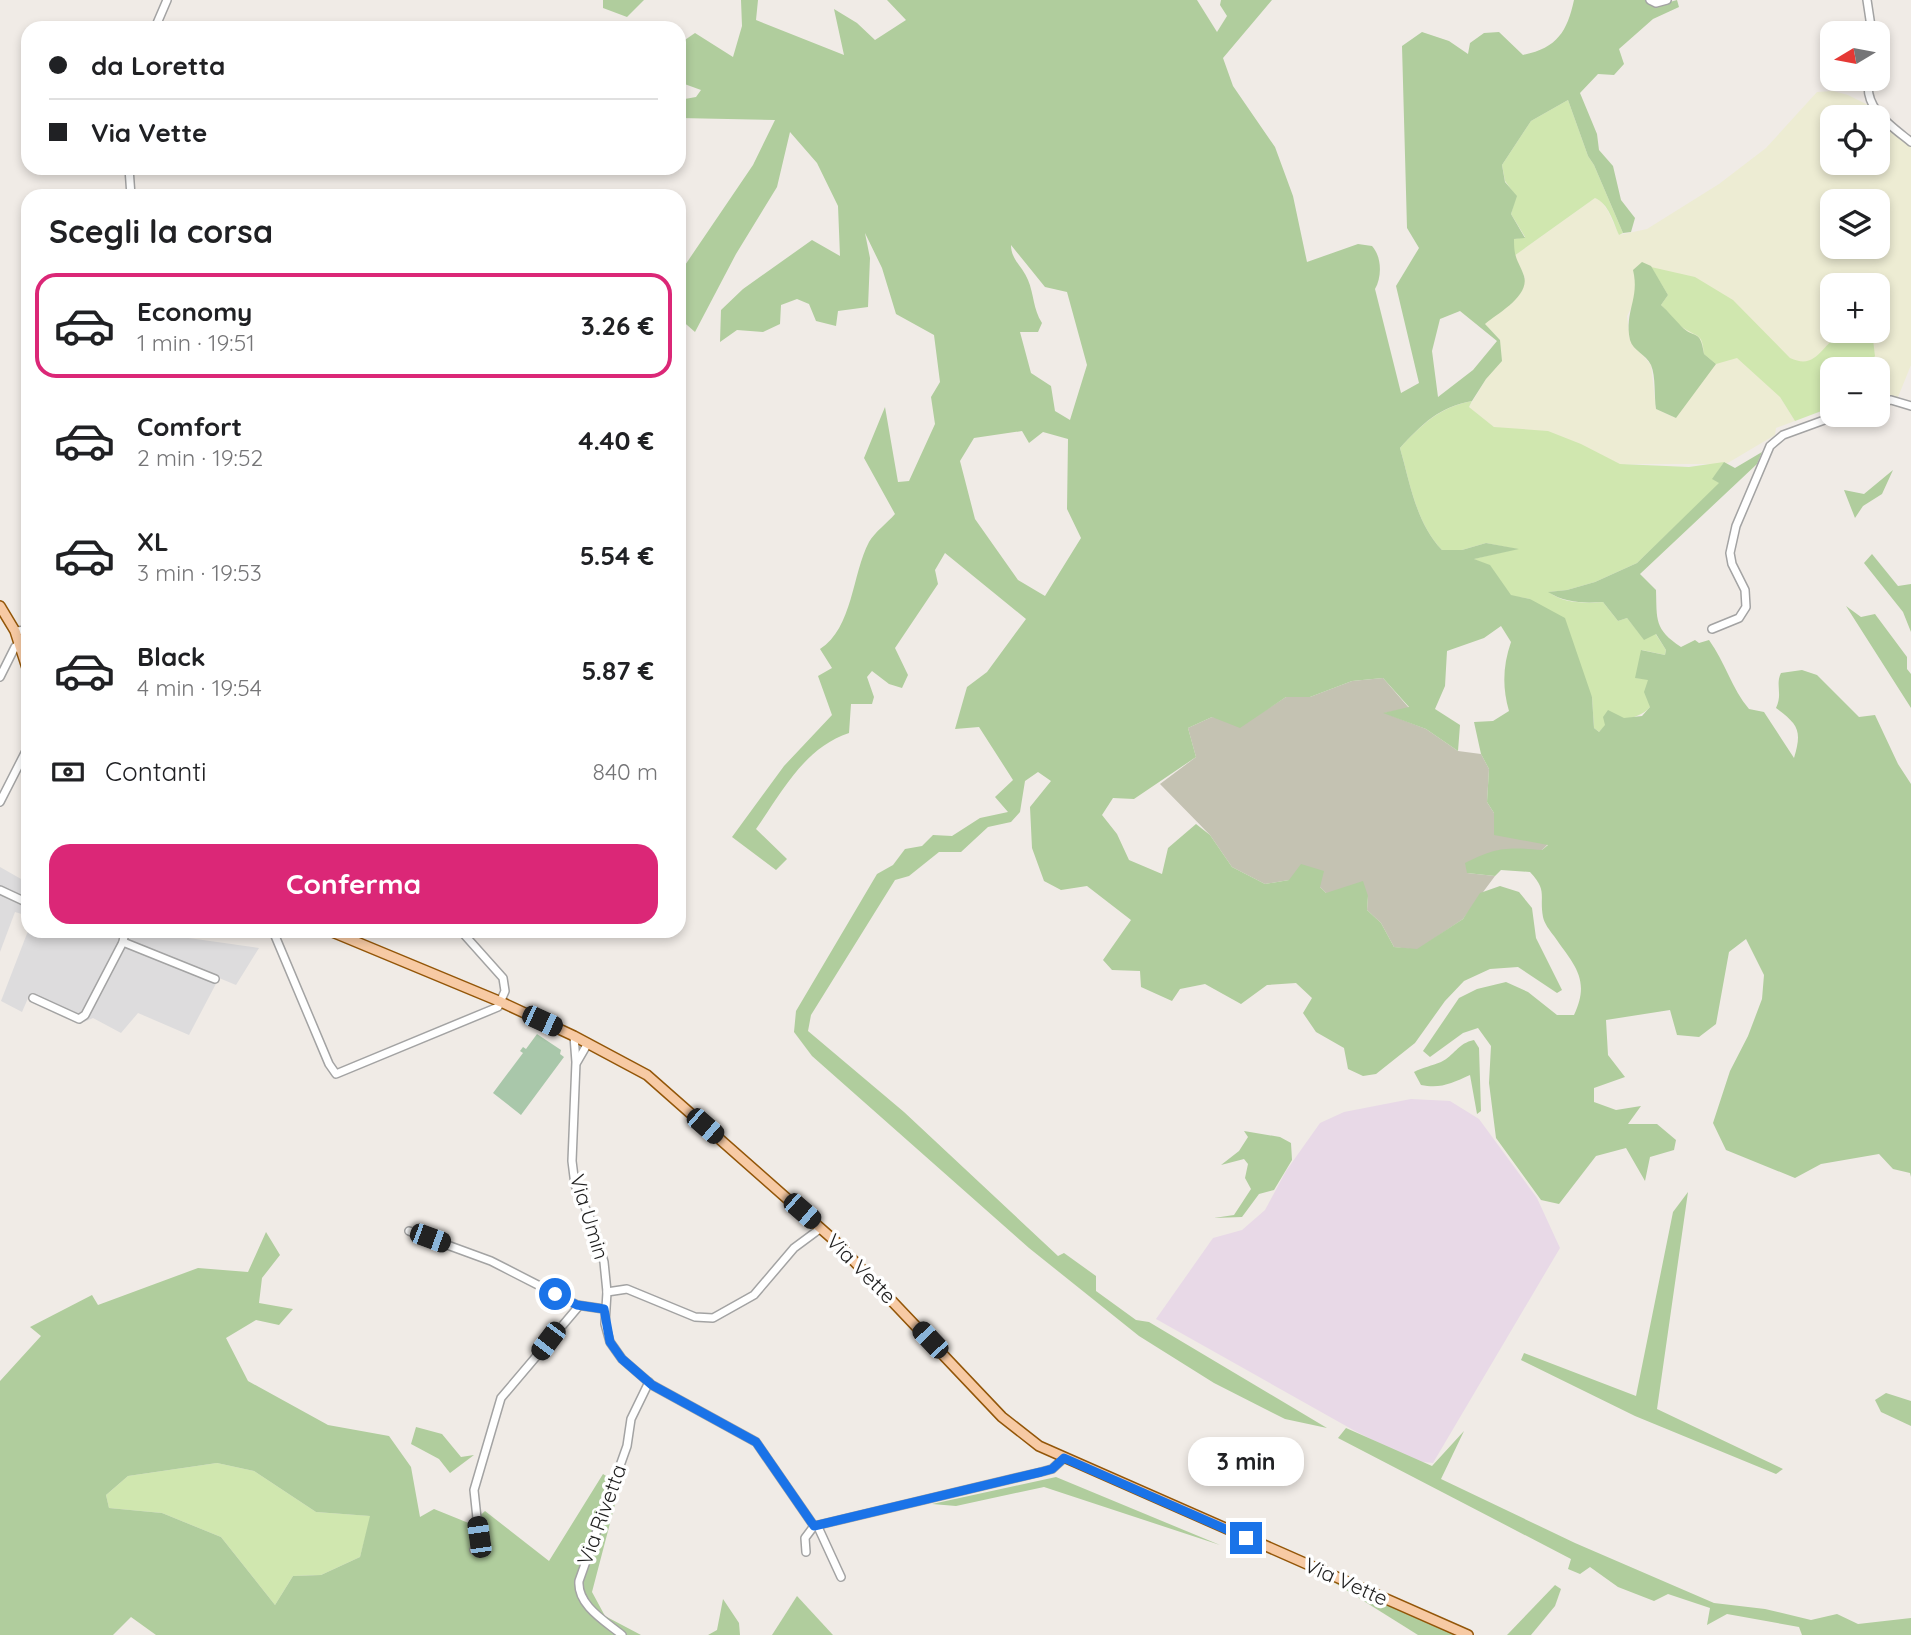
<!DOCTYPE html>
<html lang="it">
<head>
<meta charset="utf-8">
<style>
  :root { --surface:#fff; --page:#f2f2f2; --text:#202124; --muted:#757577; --line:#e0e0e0; --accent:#db2777 }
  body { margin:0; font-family:Quicksand,sans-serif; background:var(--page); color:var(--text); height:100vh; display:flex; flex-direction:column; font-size:26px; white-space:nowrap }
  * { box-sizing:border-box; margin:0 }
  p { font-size:23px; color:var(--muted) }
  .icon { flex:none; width:38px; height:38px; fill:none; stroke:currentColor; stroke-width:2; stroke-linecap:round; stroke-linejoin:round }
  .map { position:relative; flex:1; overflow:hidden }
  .side { position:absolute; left:21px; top:189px; width:665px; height:749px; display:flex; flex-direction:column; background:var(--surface); border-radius:21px; box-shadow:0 4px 10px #0003 }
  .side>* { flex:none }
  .guide { position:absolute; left:21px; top:21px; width:665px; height:154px; border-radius:21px; box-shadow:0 4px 10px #0003; display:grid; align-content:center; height:154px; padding:0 28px; background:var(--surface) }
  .needle { width:46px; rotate:260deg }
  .controls { position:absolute; left:1820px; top:21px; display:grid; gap:14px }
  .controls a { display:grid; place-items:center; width:70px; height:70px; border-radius:14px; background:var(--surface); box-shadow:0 4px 10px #0003; font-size:35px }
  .end { position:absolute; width:32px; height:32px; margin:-16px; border:9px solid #1a73e8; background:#fff; box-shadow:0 0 0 4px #fff }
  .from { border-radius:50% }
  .bubble { position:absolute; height:49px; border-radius:21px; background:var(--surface); box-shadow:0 4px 10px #0003; font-size:23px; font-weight:800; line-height:49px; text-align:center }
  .car { position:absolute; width:21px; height:42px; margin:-21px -10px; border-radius:9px; box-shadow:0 0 5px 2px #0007; background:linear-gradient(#222 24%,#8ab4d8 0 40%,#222 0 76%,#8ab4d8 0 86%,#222 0) }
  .guide b { display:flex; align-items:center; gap:24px; height:66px; font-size:26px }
  .guide b+b { border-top:2px solid var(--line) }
  .guide i { width:18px; height:18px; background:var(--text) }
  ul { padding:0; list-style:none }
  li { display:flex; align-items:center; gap:21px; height:105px; margin:0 14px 10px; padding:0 14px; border:4px solid transparent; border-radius:21px }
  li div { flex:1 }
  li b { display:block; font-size:26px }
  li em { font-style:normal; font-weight:800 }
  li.current { border-color:var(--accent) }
  li>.icon { width:63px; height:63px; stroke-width:1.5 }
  h2 { padding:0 28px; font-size:32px; line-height:84px }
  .pay { display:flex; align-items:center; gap:18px; height:77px; padding:0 28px; font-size:26px }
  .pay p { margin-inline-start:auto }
  .button { display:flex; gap:14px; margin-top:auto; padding:14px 28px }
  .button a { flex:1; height:80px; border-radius:21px; background:var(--accent); color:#fff; font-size:28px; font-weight:800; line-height:80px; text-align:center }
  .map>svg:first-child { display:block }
  .residential { fill:#dddcdd }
  .industrial { fill:#e8d9e7 }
  .construction { fill:#c4c2b2 }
  .farmland { fill:#edecd3; fill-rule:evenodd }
  .grass { fill:#d0e7af }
  .forest { fill:#b0cd9d; fill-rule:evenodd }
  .cemetery { fill:#a9c7aa }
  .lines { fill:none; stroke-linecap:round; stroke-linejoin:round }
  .minor-casing { stroke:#a3a3a3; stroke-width:10 }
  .major-casing { stroke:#935608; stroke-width:12 }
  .minor { stroke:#fff; stroke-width:7 }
  .major { stroke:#f7caa4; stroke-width:9 }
  .route { stroke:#1a73e8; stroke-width:9 }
  .labels { text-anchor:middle; stroke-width:7; stroke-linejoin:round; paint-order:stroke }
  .street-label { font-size:21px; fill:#1f1f1f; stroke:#fff }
</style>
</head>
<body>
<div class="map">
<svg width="1911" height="1635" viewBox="0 0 1911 1635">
  <rect width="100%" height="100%" fill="#f0ebe6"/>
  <g class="residential">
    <polygon points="0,867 28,883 28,916 15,912 0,952"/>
    <polygon points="28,931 139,931 259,948 236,985 219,978 189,1035 138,1013 121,1033 93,1018 84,1022 29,996 22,1012 1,1001"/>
  </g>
  <polygon class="industrial" points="1411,1099 1450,1101 1479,1119 1537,1198 1560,1248 1433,1463 1414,1461 1355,1431 1156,1319 1213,1238 1242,1230 1265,1210 1286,1171 1320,1123 1344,1112"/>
  <polygon class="construction" points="1383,678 1409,708 1385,713 1426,729 1458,751 1481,754 1489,769 1487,802 1494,813 1548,844 1542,850 1467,873 1495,876 1463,919 1417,950 1394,947 1381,923 1367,910 1368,896 1326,893 1320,887 1289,880 1265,884 1232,867 1210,835 1160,784 1196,757 1188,728 1212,717 1250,720 1286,697 1310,697 1352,681"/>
  <path class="farmland" d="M1833,91L1848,95L1872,107L1911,142V365L1896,402H1878V369H1867L1875,356L1871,331L1843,333L1809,363L1780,397L1795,421L1776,428L1775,435L1726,464H1620L1605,457L1516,431L1494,427L1469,407L1486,379L1500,340L1484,324L1525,278L1514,256L1595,198L1601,201L1608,211L1619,235L1647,229L1719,184L1766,148L1817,92ZM1832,117H1878V163H1832ZM1832,201H1878V247H1832ZM1633,270L1676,418L1656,409L1651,365L1630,340L1627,316L1635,301L1637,285ZM1832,285H1878V331H1832Z"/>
  <g class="grass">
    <path d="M1568,100L1588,156L1594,165L1623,233L1619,235C1613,222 1609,204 1595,198L1514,256V239L1525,237L1511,214L1516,196L1505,181L1502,165L1531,121Z"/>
    <path d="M1651,267L1695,277L1733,300L1790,358C1818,371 1821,343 1843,333C1850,330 1864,332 1872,331L1875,356L1867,369H1832V407L1795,421L1780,397L1737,358L1716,364L1704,354C1702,334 1700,338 1685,329C1676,324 1669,312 1661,305L1668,295Z"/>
    <path d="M1472,401L1469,407L1494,427L1548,431L1581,444L1620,464L1689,467L1724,462L1713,479L1720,483L1637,563L1595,582L1567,590L1549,592C1564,604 1584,603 1603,602L1618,621L1627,618L1644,639L1655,633L1666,650L1665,655L1642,650L1636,678L1648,679L1650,707C1635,724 1615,714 1599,732L1594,728L1592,697L1530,599L1511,596L1490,566L1473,559L1516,549L1486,543L1462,550H1442C1416,523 1410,483 1400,448C1422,424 1440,407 1472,401Z"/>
    <polygon points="217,1463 254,1471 316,1512 371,1516 360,1557 321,1575 293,1576 275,1605 221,1537 162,1513 109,1508 106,1495 128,1476"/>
  </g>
  <g class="forest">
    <polygon points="603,0 644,0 627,17 603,8"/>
    <path d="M741,0H758L756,20L844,55L834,9L857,23L875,40L906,20L887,0H1197L1217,32L1227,16L1220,5L1221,0H1272L1223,58L1233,86L1275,147L1293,196L1307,262L1358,244L1372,246C1382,257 1382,277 1375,289L1401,393L1419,383L1396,286L1419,248L1407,228L1402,46L1422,32L1449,41L1468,54L1470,43L1484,33L1499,32L1523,55C1557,48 1567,32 1574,0H1648L1656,6L1677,0L1679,7L1653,19L1619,49L1624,64L1614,75L1598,74L1580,93L1597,134L1599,150L1613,166L1621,200L1635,218L1631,232L1623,233L1594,165L1588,156L1568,100L1531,121L1502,165L1505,182L1517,196L1511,214L1525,238L1514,239C1514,260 1518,259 1524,276C1530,296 1498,313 1485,324L1500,340L1502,361L1486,379L1472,401C1439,407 1422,424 1400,448C1410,483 1416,523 1442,550H1462L1486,543L1519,549L1474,559L1490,565L1511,595L1530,599L1565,618L1592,697L1594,728L1599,732L1605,725L1603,717L1608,710L1624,718L1642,716L1650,707L1644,692L1648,680L1635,678L1641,650L1665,655L1666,650L1656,634L1644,640L1627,618L1618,621L1603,602C1583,603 1565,603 1548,592L1567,590L1595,582L1637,563L1719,483L1712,479L1724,462L1735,468L1762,452L1757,464L1640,574L1656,590C1657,620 1654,629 1681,647L1695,640L1699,643L1709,640C1725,662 1732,689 1749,709L1764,712L1794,758C1802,731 1799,725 1776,708C1783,694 1775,685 1781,673L1802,670L1817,675L1859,717L1875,715L1898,764L1911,784V1177L1910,1173L1893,1169L1879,1154L1821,1164L1795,1178L1726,1150L1713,1123L1730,1071L1748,1036L1762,999L1764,975L1746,939L1729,952L1716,1024L1699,1037L1677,1035L1670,1010L1606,1020L1608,1055L1625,1077L1594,1088V1102L1616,1110L1641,1106L1628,1124H1657L1676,1140L1674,1150L1650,1157L1645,1181L1626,1148L1596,1156L1559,1204L1541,1200L1496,1138L1489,1083L1491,1046L1478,1028L1463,1033L1430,1057L1423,1051L1459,998L1477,989L1506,982L1528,992L1557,1015H1574C1591,979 1574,965 1554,936C1550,931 1544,923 1543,917C1539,895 1548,891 1530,872L1501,870L1495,876L1467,873L1465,863C1497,847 1506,847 1542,850L1548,845L1494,835V813L1487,802L1489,769L1481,754L1474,722L1493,721L1509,711C1502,687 1503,665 1511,642L1501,626L1484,638L1447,651L1445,686L1435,709L1460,725L1458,751L1426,729L1383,713L1409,707L1383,678L1352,681L1310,697H1286L1240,728L1212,717L1188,728L1196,757L1134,799L1113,798L1102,815L1117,834L1129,860L1162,874L1168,848L1196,824L1210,835L1232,867L1265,884L1289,880L1301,864L1324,871L1320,887L1326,893L1363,881L1368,896L1367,910L1381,923L1394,947L1417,949L1463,919L1480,893L1500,886L1519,892L1532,908L1536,938L1562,990L1557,993L1518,967L1490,969L1464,981L1445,1001L1415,1043L1376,1074L1363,1076L1348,1069L1344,1048L1316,1032L1303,1013L1312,998L1296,983L1267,985L1241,1004L1205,984L1180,989L1172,1001L1141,987L1140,971L1112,970L1103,960L1131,920L1087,886L1061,890L1044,881L1032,848L1030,807L1051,781L1038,772L1025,781L1020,812L1011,822L988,827L961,852H939L909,876L895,880L811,1015L808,1031L904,1112L1058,1256L1064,1253L1096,1276V1291L1136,1320L1149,1322L1327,1428L1285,1419L1214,1383L1139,1336L1029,1248L812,1056L794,1032L796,1011L877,874L893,865L905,849L922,846L933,835L952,836L980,818L1008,812L995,797L1013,780L979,727L955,729L967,687L987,672L1026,619L945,553L935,570L938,584L895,648L908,675L902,688L889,684L872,671L867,677L874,697L872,704H851L849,733C804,748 782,792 756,829L787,859L776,870L732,837L784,766L832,715L818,676L832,668L820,649C853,628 852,574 869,542C875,532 887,523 895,514L864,458L885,407L898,482L909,481L935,424L931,397L940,382L934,335L896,314L882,268L865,233L870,258L868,307L838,311L836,326L816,321L809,304L797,299L781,305L780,324L763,332L737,330L720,342L721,310L743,289L812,240L840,256L838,206L817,163L790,132L777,187L736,254L695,332L679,318V274L753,165L775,120L679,118V100L696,97L701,90L679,82V44L695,33L733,57L742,26ZM1011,245L1045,287L1067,292L1087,365L1070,420L1055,411L1051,386L1031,373L1020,332H1038L1042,323C1033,309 1034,294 1028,280C1023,267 1011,260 1011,245ZM1460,311L1497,341L1473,370L1438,397L1432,351L1440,319ZM1022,431L1029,443L1043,432L1068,439L1067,509L1081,538L1045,596L1018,580L975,519L960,461L974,438Z"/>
    <path d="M1642,262L1651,266L1668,295L1661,305C1668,311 1674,319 1681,326C1694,340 1700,327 1704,354L1716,364L1676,418L1656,409C1654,396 1656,377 1651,365C1646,354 1633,351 1630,340C1624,311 1640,299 1633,270Z"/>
    <polygon points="1893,470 1882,494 1863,506 1855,518 1844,490 1864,494"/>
    <polygon points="1872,554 1898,586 1911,584 1911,632 1903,612 1864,563"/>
    <polygon points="1846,606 1861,617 1875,614 1907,657 1907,669 1911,674 1911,708"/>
    <path d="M1474,1040L1479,1048L1481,1111L1477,1114L1470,1075C1452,1083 1441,1089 1421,1085L1414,1072C1423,1067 1432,1066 1441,1062C1454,1056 1458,1043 1474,1040Z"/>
    <polygon points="1244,1131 1280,1137 1291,1143 1292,1160 1274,1190 1259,1194 1242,1217 1214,1218 1234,1215 1251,1189 1245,1178 1248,1164 1244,1159 1221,1165 1239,1151 1248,1137"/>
    <polygon points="1688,1192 1657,1409 1783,1469 1776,1474 1635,1416 1521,1360 1524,1353 1636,1396 1673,1212"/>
    <path d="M266,1232L280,1255L262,1278L259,1303L293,1309L279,1325L256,1320L226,1338L248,1381L328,1425L389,1436L411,1467L420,1517L434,1509L471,1524L485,1511L549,1561L603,1474L620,1485L592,1592L605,1616L641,1635H156L131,1617L113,1635H0V1381L41,1336L30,1327L92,1295L98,1305L198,1268L248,1272ZM217,1463L254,1471L316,1512L370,1516L360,1557L321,1575L293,1576L275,1605L221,1537L162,1513L109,1508L106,1495L128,1476Z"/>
    <polygon points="1886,1393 1911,1401 1911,1426 1881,1412 1875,1400"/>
    <polygon points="416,1427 442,1434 461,1457 474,1455 450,1473 439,1459 411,1444"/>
    <polygon points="1346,1428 1432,1466 1464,1431 1441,1479 1575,1543 1714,1603 1765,1609 1811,1620 1837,1614 1858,1624 1911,1618 1911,1635 1802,1635 1799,1627 1727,1614 1707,1625 1710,1608 1668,1594 1654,1601 1618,1587 1590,1567 1580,1574 1568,1569 1571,1559 1338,1438"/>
    <polygon points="1056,1477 1220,1545 1044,1487 956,1506 932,1504"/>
    <polygon points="1327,1578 1457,1635 1418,1635"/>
    <polygon points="1555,1585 1561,1589 1555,1606 1531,1635 1507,1635"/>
    <polygon points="797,1596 833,1635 772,1635"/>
    <polygon points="723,1599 739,1623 740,1635 708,1635 717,1630"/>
  </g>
  <polygon class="cemetery" points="537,1034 561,1050 560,1054 564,1057 521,1115 493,1093 523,1053 520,1051 523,1047 526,1049"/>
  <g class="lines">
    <g class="minor-casing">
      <g id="minor">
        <polyline points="1650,0 1656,3 1667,0"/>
        <polyline points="1867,0 1872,33"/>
        <polyline points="155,28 167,0"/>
        <path d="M1869,79C1863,108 1890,125 1911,142"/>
        <polyline points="129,168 131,196"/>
        <polyline points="1878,402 1891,400 1911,406"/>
        <polyline points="1712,629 1739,618 1746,607 1745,590 1732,564 1730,553 1736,526 1770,446 1783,435 1838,415"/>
        <polyline points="15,631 28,630"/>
        <polyline points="0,677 15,647 19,644"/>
        <polyline points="0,802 28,747"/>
        <polyline points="0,890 28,903"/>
        <polyline points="273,931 329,1064 336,1074 498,1007 505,991 503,978 461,931"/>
        <polyline points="123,942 215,979"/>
        <polyline points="33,998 79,1019 85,1015 123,942 125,931"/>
        <polyline points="574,1036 576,1062 572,1161 575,1185 593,1225 604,1262 607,1292 605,1324 610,1342 622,1359 652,1385 756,1442 814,1526"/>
        <polyline points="577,1062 588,1043"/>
        <polyline points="409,1231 491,1261 577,1305 604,1309"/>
        <polyline points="607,1292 627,1289 695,1317 713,1318 754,1295 794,1248 821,1228"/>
        <polyline points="814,1526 1041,1472 1052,1469 1064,1458"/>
        <polyline points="818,1527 841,1577"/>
        <polyline points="474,1550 479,1537 474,1490 501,1398 579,1306"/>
        <polyline points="806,1552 805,1538 814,1526"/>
        <path d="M622,1635C605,1621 577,1605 579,1581L627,1446L631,1419L649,1382"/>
      </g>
    </g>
    <g class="major-casing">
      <g id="major">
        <polyline points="0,606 15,631 28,671"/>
        <polyline points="330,931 501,1002 574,1036 647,1075 835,1241 1002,1417 1039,1446 1468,1635"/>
      </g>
    </g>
    <use href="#minor" class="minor"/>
    <use href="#major" class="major"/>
  </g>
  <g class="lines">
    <polyline class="route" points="555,1294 577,1305 604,1309 610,1342 622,1359 652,1385 756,1442 814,1526 1041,1472 1052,1469 1064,1458 1246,1538"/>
  </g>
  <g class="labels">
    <g class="street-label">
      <text transform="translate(589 1217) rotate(73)" y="7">Via Umin</text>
      <text transform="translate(861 1269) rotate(45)" y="7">Via Vette</text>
      <text transform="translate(602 1515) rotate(-70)" y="7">Via Rivetta</text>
      <text transform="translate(1346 1582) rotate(24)" y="7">Via Vette</text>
    </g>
  </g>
</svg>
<div class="controls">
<a><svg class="needle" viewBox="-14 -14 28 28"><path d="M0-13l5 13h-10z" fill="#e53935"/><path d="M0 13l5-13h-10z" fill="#757577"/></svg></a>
<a><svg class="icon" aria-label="locate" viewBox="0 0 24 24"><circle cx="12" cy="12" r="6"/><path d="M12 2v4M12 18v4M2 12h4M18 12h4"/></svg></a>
<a><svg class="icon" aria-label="layers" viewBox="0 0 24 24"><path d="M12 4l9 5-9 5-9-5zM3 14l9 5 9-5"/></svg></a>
<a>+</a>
<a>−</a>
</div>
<i class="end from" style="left:555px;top:1294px"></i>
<i class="end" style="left:1246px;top:1538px"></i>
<div class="bubble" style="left:1188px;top:1437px;width:116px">3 min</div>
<i class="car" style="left:542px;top:1021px;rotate:115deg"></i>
<i class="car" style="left:705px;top:1126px;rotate:131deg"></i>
<i class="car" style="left:802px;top:1211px;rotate:131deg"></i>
<i class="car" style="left:430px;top:1238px;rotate:110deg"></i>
<i class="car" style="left:930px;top:1340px;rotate:317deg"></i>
<i class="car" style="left:548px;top:1341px;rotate:217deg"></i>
<i class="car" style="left:479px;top:1537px;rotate:352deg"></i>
<div class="guide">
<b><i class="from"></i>da Loretta</b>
<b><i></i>Via Vette</b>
</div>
<section class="side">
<h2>Scegli la corsa</h2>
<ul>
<li class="current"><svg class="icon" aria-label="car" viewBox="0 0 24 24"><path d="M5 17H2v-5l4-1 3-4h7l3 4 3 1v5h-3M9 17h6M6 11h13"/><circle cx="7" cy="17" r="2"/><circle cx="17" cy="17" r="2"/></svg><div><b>Economy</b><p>1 min · 19:51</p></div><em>3.26 €</em></li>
<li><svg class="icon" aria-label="car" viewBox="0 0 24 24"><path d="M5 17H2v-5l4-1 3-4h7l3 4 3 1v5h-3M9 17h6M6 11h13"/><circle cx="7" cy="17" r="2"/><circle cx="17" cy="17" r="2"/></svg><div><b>Comfort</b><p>2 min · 19:52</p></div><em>4.40 €</em></li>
<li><svg class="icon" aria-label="car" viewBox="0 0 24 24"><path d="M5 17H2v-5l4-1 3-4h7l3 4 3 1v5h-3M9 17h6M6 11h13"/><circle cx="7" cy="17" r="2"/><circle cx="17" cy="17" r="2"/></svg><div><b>XL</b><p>3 min · 19:53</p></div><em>5.54 €</em></li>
<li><svg class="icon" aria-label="car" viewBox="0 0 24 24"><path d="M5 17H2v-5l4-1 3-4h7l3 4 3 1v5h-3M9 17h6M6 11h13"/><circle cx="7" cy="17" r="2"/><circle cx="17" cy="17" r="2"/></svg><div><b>Black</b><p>4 min · 19:54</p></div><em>5.87 €</em></li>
</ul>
<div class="pay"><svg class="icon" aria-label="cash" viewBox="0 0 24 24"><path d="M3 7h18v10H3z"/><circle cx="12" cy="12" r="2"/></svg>Contanti<p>840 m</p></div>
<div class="button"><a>Conferma</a></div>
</section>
</div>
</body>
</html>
